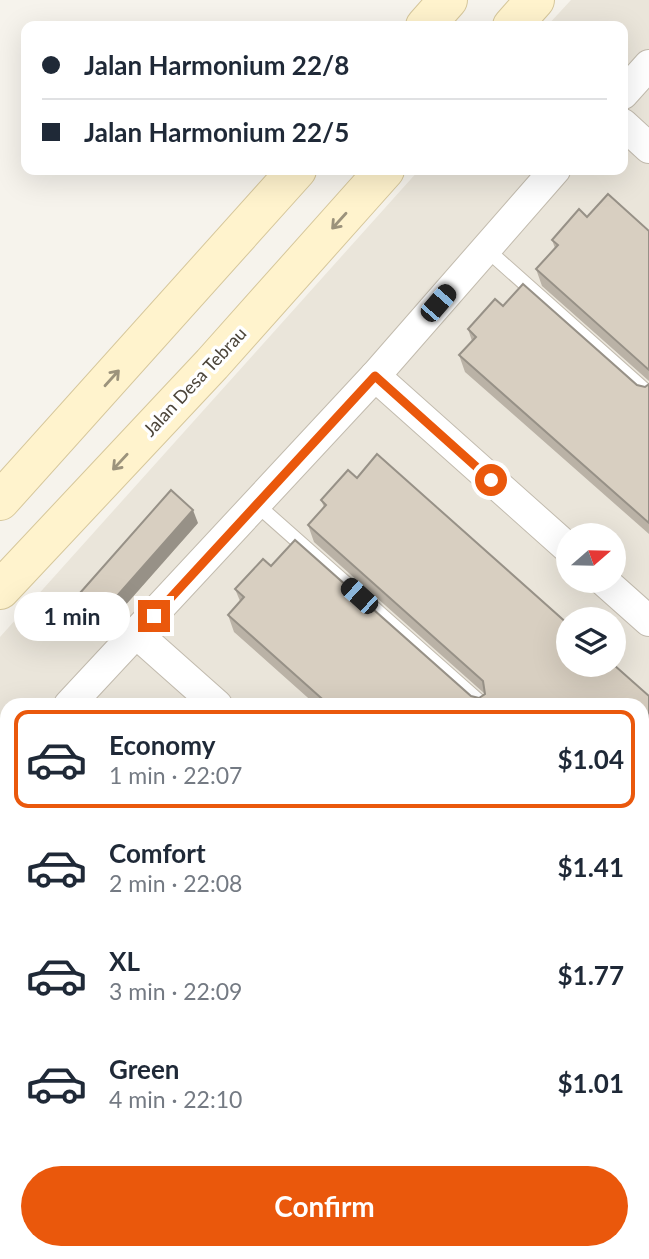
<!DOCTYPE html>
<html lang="en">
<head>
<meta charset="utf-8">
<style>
  :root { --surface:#fff; --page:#f6f6f7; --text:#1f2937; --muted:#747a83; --line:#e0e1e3; --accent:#ea580c }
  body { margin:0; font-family:Lato,sans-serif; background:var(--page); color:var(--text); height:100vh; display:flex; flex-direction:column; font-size:26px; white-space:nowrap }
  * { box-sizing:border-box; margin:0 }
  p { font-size:23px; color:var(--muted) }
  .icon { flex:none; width:38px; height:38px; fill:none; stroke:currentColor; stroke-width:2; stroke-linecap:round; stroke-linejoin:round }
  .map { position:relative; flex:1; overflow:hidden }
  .side { position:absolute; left:0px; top:698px; width:649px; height:562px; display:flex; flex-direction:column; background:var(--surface); border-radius:21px 21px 0 0; box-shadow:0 7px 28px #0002 }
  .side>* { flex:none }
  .guide { position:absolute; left:21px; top:21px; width:607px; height:154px; border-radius:14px; box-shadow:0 7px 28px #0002; display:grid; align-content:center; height:154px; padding:0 21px; background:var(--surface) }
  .needle { width:46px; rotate:70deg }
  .controls { position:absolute; left:556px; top:523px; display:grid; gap:14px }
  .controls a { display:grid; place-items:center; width:70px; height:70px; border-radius:50%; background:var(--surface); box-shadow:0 7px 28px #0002; font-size:35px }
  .end { position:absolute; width:32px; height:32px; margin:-16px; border:9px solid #ea580c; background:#fff; box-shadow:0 0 0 4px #fff }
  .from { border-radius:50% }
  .bubble { position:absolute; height:49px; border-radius:24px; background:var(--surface); box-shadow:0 7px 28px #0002; font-size:23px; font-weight:700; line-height:49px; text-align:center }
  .car { position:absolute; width:21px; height:42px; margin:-21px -10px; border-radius:9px; box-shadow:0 0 5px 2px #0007; background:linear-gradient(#222 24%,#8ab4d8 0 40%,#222 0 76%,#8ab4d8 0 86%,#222 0) }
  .guide b { display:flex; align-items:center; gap:24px; height:66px; font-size:26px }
  .guide b+b { border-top:2px solid var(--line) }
  .guide i { width:18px; height:18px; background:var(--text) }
  ul { padding:12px 0 0; list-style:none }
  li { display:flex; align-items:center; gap:21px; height:98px; margin:0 14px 10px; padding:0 7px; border:4px solid transparent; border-radius:14px }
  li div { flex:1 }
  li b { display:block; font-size:26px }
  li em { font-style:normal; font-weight:700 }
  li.selected { border-color:var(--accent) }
  li>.icon { width:63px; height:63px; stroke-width:1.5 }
  .action { display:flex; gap:14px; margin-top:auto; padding:14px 21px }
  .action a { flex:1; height:80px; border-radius:42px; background:var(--accent); color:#fff; font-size:28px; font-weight:700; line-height:80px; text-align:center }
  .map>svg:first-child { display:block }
  .residential { fill:#eae5da; fill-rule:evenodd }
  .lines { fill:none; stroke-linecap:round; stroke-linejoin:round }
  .lane-casing { stroke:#c2bbae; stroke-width:16 }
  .street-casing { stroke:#c2bbae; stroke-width:32 }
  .secondary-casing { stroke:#d6c79b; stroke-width:40 }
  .lane { stroke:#fff; stroke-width:14 }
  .street { stroke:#fff; stroke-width:30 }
  .secondary { stroke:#fff3cd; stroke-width:38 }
  .wall { fill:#bab2a6 }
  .shaded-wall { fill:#979187 }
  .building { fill:#d8cfc1; stroke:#979187; stroke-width:2 }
  .oneway { stroke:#9c937c }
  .route { stroke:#ea580c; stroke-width:9 }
  .labels { text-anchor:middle; stroke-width:7; stroke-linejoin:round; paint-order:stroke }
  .street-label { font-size:18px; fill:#4b4439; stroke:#fff }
</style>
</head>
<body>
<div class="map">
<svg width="649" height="1259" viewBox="0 0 649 1259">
  <rect width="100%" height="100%" fill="#f6f3ec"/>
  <path class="residential" d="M571,0H649V1259H0V637L419,170H623V26H547ZM569,536H614V581H569ZM569,620H614V665H569ZM7,705H642V1253H7Z"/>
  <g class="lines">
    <g class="lane-casing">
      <g id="lane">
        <polyline points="485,248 649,394"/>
        <polyline points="256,504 483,705"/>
      </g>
    </g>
    <g class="street-casing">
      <g id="street">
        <polyline points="623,94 649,65"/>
        <polyline points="623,124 649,148"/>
        <polyline points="375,376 569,549"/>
        <polyline points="604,581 649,621"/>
        <polyline points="137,634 217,705"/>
        <polyline points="69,705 375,376 555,170"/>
        <polyline points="0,777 7,770"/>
        <polyline points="0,985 7,992"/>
        <polyline points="642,1084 649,1090"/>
        <polyline points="302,1253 309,1259"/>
      </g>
    </g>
    <g class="secondary-casing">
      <g id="secondary">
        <polyline points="425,26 448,0"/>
        <polyline points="512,26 535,0"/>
        <polyline points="0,501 297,170"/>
        <polyline points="0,590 212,364 385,170"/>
      </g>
    </g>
    <use href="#lane" class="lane"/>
    <use href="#street" class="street"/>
    <use href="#secondary" class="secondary"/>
  </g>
  <g class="wall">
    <polygon points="587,217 649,231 649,381 542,286 536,269 555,248 552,240"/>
    <polygon points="503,306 637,385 645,387 649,384 649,534 465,372 459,355 472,341 468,329"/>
    <polygon points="357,478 649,696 649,841 642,839 642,705 316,705 234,632 228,615 240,601 235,589 271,566 471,696 479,698 485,694 314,542 308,525 324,507 321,500"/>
    <polygon points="198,523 107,626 84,606 80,593"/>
    <polygon points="649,843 649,1002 642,996 642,846"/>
    <polygon points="7,848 7,903 0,896 0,873 6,866 2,854"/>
    <polygon points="0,1062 7,1069 7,1212 0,1210"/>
    <polygon points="401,1253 606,1253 601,1259 408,1259"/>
  </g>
  <g class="shaded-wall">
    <polygon points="193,510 198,523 107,626 102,613"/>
    <polygon points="649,1180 649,1204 642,1211 642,1188"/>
    <polygon points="586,1253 606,1253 601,1259 580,1259"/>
  </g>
  <g class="building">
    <polygon points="608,194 649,231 649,370 536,269 558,245 552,240 579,209 587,217"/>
    <polygon points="523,284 637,385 645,387 649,384 649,523 459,355 476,337 468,329 495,299 503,306"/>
    <polygon points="377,454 569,625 569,665 614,665 649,696 649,833 642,823 642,705 329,705 228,615 244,597 235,589 263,559 271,566 295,540 471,696 479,698 485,694 483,681 308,525 326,505 321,500 348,470 357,478"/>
    <polygon points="171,490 193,510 102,613 80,593"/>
    <polygon points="649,843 649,991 642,985 642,846"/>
    <polygon points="7,848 7,858 2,854"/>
    <polygon points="7,865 7,891 0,885 0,873"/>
    <polygon points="0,1062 7,1069 7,1204 0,1194"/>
    <polygon points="642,1153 649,1159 649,1180 642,1188"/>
    <polygon points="7,1214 7,1253 214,1253 221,1259 0,1259 0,1217"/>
    <polygon points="414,1253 586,1253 580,1259 421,1259"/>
  </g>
  <defs><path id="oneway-shaft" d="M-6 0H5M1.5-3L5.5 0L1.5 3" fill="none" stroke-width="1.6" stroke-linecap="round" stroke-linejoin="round" transform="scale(1.75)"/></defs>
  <g class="oneway">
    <use href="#oneway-shaft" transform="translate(339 221) rotate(132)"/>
    <use href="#oneway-shaft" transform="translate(112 378) rotate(-48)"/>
    <use href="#oneway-shaft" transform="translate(120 462) rotate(133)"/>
  </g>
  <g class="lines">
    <polyline class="route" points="154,616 375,376 491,480"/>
  </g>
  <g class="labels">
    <g class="street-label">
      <text transform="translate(195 382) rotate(-47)" y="6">Jalan Desa Tebrau</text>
    </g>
  </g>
</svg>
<div class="controls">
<a><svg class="needle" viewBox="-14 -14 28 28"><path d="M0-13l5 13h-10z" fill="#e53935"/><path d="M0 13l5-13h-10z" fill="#747a83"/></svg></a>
<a><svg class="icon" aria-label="layers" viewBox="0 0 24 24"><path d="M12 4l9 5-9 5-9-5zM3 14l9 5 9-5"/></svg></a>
</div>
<i class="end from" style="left:491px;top:480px"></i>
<i class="end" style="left:154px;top:616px"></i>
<div class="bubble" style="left:14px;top:592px;width:116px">1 min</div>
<i class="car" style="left:438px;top:303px;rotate:41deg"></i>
<i class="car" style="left:359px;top:596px;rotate:312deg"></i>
<div class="guide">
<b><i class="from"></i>Jalan Harmonium 22/8</b>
<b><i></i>Jalan Harmonium 22/5</b>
</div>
<section class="side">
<ul>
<li class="selected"><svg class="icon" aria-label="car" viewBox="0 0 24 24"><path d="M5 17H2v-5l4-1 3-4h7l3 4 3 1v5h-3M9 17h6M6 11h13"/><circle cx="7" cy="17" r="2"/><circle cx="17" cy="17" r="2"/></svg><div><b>Economy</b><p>1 min · 22:07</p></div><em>$1.04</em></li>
<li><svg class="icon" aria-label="car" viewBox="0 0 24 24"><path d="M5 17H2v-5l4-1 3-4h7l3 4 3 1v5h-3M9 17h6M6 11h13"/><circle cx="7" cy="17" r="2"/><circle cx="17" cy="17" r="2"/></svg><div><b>Comfort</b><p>2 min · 22:08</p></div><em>$1.41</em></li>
<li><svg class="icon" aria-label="car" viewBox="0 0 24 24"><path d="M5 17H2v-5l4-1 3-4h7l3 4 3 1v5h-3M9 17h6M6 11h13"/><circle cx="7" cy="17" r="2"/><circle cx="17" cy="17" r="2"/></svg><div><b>XL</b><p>3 min · 22:09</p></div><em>$1.77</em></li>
<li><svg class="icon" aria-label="car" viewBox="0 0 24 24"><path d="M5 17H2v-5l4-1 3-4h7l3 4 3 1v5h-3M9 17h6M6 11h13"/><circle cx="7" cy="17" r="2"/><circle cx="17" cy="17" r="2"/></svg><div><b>Green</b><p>4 min · 22:10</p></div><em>$1.01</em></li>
</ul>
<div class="action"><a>Confirm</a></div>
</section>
</div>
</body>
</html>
